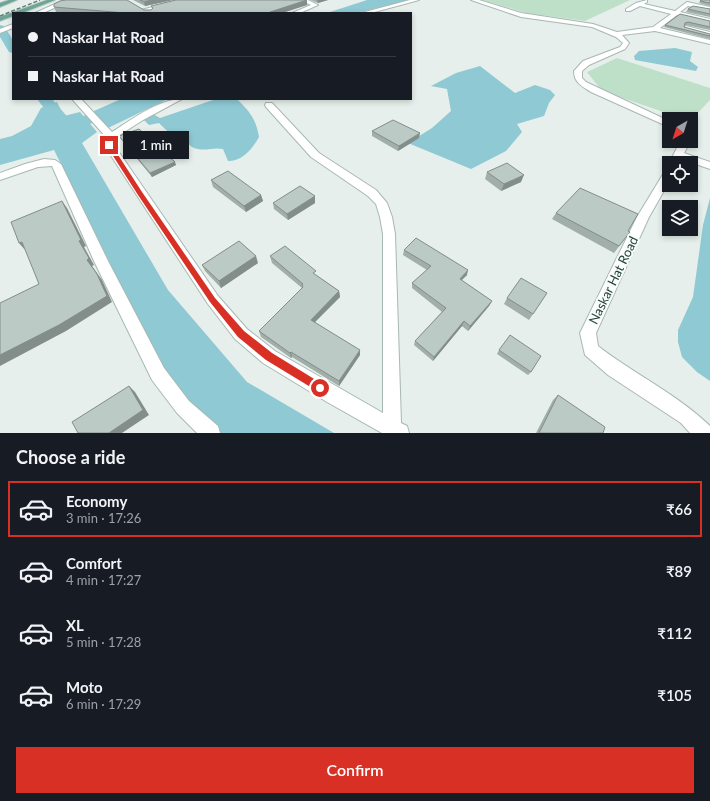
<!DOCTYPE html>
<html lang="en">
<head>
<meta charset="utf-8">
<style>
  :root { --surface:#171b24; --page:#20242c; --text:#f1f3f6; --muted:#9ea1a6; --line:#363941; --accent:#d93025 }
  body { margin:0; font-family:Lato,sans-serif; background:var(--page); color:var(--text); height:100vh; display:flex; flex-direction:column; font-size:15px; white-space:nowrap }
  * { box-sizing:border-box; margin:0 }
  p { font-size:13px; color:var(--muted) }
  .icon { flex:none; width:22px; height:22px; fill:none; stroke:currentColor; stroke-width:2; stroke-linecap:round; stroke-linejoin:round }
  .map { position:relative; height:433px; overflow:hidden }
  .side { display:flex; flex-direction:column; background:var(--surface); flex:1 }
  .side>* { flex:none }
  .hud { position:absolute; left:12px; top:12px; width:400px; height:88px; border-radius:0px; box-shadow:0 2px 6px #0003; display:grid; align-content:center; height:88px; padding:0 16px; background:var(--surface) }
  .needle { width:26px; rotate:219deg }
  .buttons { position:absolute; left:662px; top:112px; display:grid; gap:8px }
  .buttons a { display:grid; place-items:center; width:36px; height:36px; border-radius:0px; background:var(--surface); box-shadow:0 2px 6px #0003; font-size:20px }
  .end { position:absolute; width:18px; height:18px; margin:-9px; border:5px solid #d93025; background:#fff; box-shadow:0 0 0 2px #fff }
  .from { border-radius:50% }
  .bubble { position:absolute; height:28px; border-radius:0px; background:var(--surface); box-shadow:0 2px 6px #0003; font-size:13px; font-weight:600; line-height:28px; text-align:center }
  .hud b { display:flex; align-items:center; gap:14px; height:38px; font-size:15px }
  .hud b+b { border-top:1px solid var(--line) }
  .hud i { width:10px; height:10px; background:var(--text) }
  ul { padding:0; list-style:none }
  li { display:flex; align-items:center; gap:12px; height:56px; margin:0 8px 6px; padding:0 8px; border:2px solid transparent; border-radius:0px }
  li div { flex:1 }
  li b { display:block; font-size:15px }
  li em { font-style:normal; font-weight:600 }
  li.on { border-color:var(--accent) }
  li>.icon { width:36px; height:36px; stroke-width:1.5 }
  h2 { padding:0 16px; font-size:18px; line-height:48px }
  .button { display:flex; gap:8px; margin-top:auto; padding:8px 16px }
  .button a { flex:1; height:46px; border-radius:0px; background:var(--accent); color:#fff; font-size:16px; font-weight:600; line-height:46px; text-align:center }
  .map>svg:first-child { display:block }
  .green { fill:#bfe0c8 }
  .water { fill:#8ec9d4 }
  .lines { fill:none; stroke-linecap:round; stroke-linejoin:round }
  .canal { fill:#8ec9d4; fill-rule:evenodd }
  .minor-casing { stroke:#a8b8b2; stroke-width:2 }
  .major-casing { stroke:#c2cac8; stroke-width:2 }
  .minor { fill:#fff; fill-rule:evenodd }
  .major { fill:#6aa596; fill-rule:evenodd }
  .rail { stroke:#5f7d75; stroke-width:1.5; stroke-dasharray:4 2; stroke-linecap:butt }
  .wall { fill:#a1aea9 }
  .shaded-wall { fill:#838d89 }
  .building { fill:#bbcac4; stroke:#838d89 }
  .route { fill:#d93025 }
  .labels { text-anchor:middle; stroke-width:4; stroke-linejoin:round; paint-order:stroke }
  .near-street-label { font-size:13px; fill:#24423a; stroke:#f7fbf9 }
</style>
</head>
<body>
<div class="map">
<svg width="710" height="433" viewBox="0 0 710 433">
  <rect width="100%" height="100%" fill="#e6efeb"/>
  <g class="green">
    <polygon points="483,0 630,0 585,21 526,13"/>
    <polygon points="617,58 710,88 710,100 691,120 691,119 684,119 602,91 587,72"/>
  </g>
  <g class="water">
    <polygon points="367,0 411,0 356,13 327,13"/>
    <polygon points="675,48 692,52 690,61 698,67 696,71 635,60 634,56 639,51"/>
    <polygon points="480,66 515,93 535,85 550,90 555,95 549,103 544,116 517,124 522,132 506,151 471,169 408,143 432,128 451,111 447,89 431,86 456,73"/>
    <polygon points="121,99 168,99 108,128 94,111"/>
    <path d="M216,99H237C250,112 256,119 259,137C253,148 242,162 228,161L223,149C214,147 206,151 198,149C190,148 188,142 182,139C172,134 167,132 159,123L149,125L142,118L153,114L160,118Z"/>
    <polygon points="57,102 64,116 80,112 97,132 82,143 168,290 247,382 334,433 214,433 165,375 54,150 0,165 0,139 12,136 31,126 41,108"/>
    <polygon points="710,198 710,381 697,372 682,357 678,342 678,330 693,297 703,225"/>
  </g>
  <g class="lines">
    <g class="canal">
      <polygon points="0,25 4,26 13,40 13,53 9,52 0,37"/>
      <polygon points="37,99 52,99 71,121 125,99 145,99 143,102 61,136 55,134 53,131 58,126"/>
    </g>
    <g class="minor-casing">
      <g id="minor">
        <polygon points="64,0 72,0 43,13 35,13"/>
        <polygon points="180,0 190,0 144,12 141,10"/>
        <polygon points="300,0 308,0 318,5 300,13 292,13 311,5"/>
        <polygon points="410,0 419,0 371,13 361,13"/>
        <path d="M471,0H479L521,13L593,24L617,32L653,27L671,14L640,6L630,11H626V9L636,3L647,0V2L644,4L675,11L687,2L710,7V11L688,6L680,12L710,19V23L677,15L660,28L710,40V44L655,31L622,35L629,43L625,49L589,65L582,71V78L586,82L669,121V127L591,92C582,86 574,83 574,71L583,61L620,47L623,43L616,37L592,27L521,17Z"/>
        <polygon points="13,24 13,28 0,33 0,29"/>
        <polygon points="686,26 710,32 710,36 684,29 684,27"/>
        <path d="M72,99H81L112,132C131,120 159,99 182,99L143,120L115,138L114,145L218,296L247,329L275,351L383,413V234L380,217L376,204L368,196L311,157L266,107L265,105L266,103H272L319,153L376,190L387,203L392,217L395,234L401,423L407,426L409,433H382L327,402L263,363L235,339L208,304L104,145L106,137Z"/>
        <polygon points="678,141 688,141 689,144 684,153 710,162 710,169 681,159 679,163 669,163 679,144"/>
        <polygon points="44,159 55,160 61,164 108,261 164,368 189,401 218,426 220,433 197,433 177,413 152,380 94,261 52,166 38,167 0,180 0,173 25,164"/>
        <path d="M669,170V182L649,217L596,333L598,346C634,374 677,394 710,426V433H690L681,423L608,375L585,355L580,333L637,217L665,171Z"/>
      </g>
    </g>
    <g class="major-casing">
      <g id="major">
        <polygon points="9,0 17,0 0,7 0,3"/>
        <polygon points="47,0 55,0 22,13 13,13 13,16 0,21 0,17"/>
      </g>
    </g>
    <use href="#minor" class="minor"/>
    <use href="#major" class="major"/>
    <polyline class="rail" points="0,16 40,0"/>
  </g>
  <g class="wall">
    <polygon points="133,0 173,0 145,6"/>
    <polygon points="311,0 328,0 318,3"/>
    <polygon points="710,0 710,6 699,3 700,1"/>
    <polygon points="307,5 282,13 72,13 56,12 54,7 151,10 152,9 151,6"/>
    <polygon points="688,9 710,9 710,17 686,12"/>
    <polygon points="680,14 710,21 710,30 686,25 685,25 684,27 710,34 710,39 664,27 665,25"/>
    <polygon points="372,131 419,138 398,151 372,136"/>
    <polygon points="119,136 176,165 152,177 121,139"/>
    <polygon points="487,172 521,182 501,191 485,179"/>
    <polygon points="211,180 261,195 263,201 246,212 213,187"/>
    <polygon points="273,203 315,203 288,220 274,209"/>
    <polygon points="556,213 628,231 630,232 614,253 552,219"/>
    <polygon points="404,250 467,275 461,280 492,301 489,306 468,331 462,326 433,361 414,345 415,341 442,312 412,288 412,283 427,270 403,255"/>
    <polygon points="270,256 316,275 339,291 340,297 315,322 360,355 339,386 292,357 291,358 261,337 259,331 302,288 272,263"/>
    <polygon points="258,263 221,288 205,271 202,265"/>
    <polygon points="547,293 529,320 504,304 507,298"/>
    <polygon points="499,350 531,372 528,375 497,354"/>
    <polygon points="558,395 603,433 536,433 553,400"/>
  </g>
  <g class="shaded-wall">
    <polygon points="151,0 173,0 145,6 144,2"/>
    <polygon points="307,0 307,5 282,13 270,13 270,12"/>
    <polygon points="317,0 328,0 318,3"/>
    <polygon points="420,133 419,138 398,151 399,146"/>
    <polygon points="175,162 176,165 152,177 150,173"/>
    <polygon points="524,175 521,182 501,191 504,184"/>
    <polygon points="261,195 263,201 246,212 244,206"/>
    <polygon points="315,196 315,203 288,220 287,214"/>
    <polygon points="62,201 67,208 86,246 84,247 94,265 92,266 102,280 112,302 66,331 0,366 0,355 87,260"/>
    <polygon points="22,242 25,250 19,243"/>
    <polygon points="256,256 258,263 221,288 219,281"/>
    <polygon points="468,270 467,275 458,284 460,279"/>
    <polygon points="339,291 340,297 312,325 311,320"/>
    <polygon points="492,301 489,306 468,331 470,326"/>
    <polygon points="464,321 462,326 433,361 434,357"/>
    <polygon points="360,350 360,355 339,386 339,381"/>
    <polygon points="291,352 292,357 291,358 290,353"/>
    <polygon points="129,386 135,392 149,415 122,433 109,433"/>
  </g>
  <g class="building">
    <polygon points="66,0 127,0 144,10 151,10 153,8 151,6 176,0 307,0 270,12 273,13 125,13 54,7 54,4 60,1"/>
    <polygon points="140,0 151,0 144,2"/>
    <polygon points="701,0 710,0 710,3 700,1"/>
    <polygon points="693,6 710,9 710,14 688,9"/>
    <polygon points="680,14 710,21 710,27 688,22 685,23 684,27 710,34 710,36 665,25"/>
    <polygon points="393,120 420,133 399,146 372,131"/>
    <polygon points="139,129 175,162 150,173 119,136"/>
    <polygon points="507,163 524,175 504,184 487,172"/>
    <polygon points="228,171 261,195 244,206 211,180"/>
    <polygon points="300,186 315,196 287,214 273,203"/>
    <polygon points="580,188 638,214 628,231 630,232 619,246 556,213"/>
    <polygon points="62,201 81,240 79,241 89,258 87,260 97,274 107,296 59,325 0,355 0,303 39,284 22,242 19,243 11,222"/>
    <polygon points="416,238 468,270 460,279 492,301 470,326 464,321 434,357 415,341 446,308 412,283 431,266 404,250"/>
    <polygon points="239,241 256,256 219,281 202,265"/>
    <polygon points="285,246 316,271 313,273 339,291 311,320 360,350 339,381 291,352 290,353 259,331 303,287 302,285 303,284 270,256"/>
    <polygon points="521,278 547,293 533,314 507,298"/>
    <polygon points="510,335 541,356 531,372 499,350"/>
    <polygon points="129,386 143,410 109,433 78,433 72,422"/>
    <polygon points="558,395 605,427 603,433 539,433"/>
  </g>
  <polygon class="route" points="107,144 111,144 142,192 215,298 244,331 272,353 324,385 325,388 324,391 320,393 317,391 266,360 238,337 210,302 138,195 106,145"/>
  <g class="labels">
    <g class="near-street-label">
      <text transform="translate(613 280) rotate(-64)" y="5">Naskar Hat Road</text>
    </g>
  </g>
</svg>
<div class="buttons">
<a><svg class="needle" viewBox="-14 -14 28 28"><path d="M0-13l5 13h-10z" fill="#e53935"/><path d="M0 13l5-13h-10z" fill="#9ea1a6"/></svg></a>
<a><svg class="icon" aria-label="locate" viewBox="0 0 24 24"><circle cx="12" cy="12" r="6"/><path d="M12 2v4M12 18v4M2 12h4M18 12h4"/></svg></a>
<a><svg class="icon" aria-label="layers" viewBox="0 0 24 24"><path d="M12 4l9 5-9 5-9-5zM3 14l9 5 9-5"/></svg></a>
</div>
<i class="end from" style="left:320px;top:388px"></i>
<i class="end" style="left:109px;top:145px"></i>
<div class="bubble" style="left:123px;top:131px;width:66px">1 min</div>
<div class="hud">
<b><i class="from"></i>Naskar Hat Road</b>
<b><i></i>Naskar Hat Road</b>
</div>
</div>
<section class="side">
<h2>Choose a ride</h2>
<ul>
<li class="on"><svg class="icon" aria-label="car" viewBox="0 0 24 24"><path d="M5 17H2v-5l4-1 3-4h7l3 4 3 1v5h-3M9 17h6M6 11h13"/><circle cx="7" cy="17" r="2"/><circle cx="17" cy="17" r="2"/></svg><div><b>Economy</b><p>3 min · 17:26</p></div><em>₹66</em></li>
<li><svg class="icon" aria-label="car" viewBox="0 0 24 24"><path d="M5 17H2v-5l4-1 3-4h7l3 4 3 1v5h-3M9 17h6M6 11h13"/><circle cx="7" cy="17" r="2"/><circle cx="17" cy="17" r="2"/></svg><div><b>Comfort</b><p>4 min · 17:27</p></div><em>₹89</em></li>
<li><svg class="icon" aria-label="car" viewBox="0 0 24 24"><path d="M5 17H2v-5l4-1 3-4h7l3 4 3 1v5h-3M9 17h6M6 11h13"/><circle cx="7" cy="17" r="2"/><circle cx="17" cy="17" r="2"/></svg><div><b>XL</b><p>5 min · 17:28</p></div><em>₹112</em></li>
<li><svg class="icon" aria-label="car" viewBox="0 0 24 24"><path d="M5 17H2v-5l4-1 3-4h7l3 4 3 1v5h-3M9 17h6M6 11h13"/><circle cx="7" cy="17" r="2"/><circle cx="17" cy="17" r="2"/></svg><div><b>Moto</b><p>6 min · 17:29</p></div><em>₹105</em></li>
</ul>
<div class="button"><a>Confirm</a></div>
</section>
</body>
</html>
